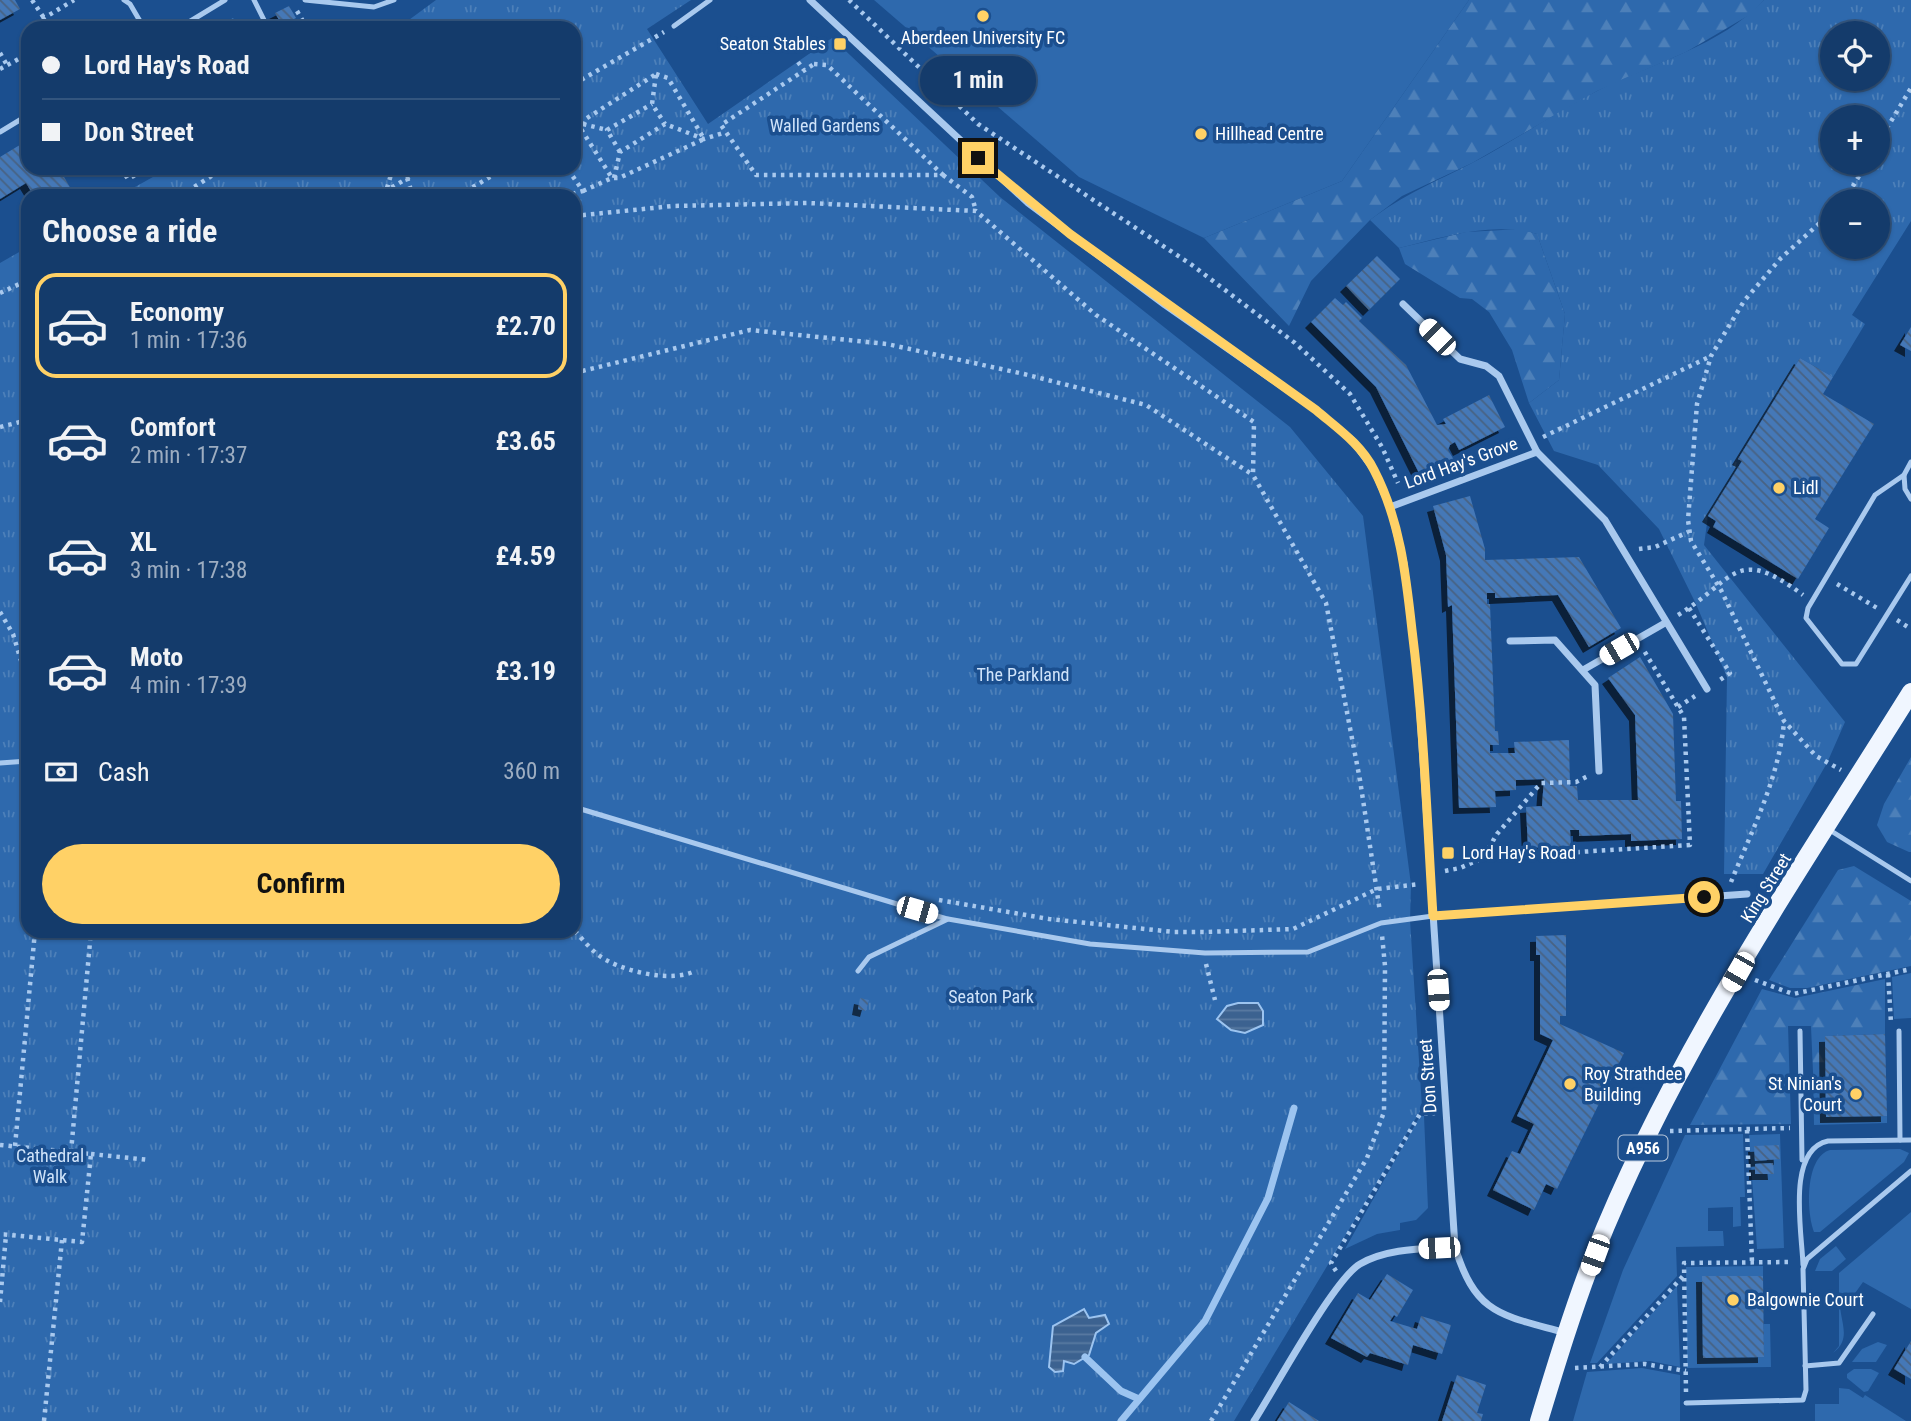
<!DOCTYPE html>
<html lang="en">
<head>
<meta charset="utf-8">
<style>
  :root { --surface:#143b6b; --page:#1d4271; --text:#f1f3f6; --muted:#9dadc1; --line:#33557e; --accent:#ffd166 }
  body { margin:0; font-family:"Roboto Condensed",sans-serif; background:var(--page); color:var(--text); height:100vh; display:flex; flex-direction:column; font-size:26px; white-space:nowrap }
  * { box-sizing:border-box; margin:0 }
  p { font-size:23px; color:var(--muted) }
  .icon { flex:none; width:38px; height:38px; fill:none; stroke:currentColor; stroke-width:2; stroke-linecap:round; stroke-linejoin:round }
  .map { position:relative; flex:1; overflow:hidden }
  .panel { position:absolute; left:21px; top:189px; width:560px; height:749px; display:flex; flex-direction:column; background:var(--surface); border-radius:21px; box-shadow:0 2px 5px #0004,0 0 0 2px var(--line) }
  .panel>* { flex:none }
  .hud { position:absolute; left:21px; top:21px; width:560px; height:154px; border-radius:21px; box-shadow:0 2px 5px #0004,0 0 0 2px var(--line); display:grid; align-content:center; height:154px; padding:0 21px; background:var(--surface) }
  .buttons { position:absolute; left:1820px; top:21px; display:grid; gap:14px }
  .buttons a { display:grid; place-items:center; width:70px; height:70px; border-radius:50%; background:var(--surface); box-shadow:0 2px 5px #0004,0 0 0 2px var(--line); font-size:35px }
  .end { position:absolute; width:32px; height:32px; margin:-16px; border:9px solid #ffd166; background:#111; box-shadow:0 0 0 4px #111 }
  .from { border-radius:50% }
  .bubble { position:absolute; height:49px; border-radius:24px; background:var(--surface); box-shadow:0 2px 5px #0004,0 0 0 2px var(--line); font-size:23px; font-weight:700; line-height:49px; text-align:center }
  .car { position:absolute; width:21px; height:42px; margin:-21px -10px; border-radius:9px; box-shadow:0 0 5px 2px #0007; background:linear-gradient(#fff 24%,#345 0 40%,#fff 0 76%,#345 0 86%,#fff 0) }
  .hud b { display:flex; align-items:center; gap:24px; height:66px; font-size:26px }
  .hud b+b { border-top:2px solid var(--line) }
  .hud i { width:18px; height:18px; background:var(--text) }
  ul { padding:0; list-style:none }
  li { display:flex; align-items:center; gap:21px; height:105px; margin:0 14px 10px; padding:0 7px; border:4px solid transparent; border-radius:21px }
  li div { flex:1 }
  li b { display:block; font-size:26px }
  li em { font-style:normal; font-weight:700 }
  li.on { border-color:var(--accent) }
  li>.icon { width:63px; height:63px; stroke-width:1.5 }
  h2 { padding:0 21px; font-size:32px; line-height:84px }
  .pay { display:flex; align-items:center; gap:18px; height:77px; padding:0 21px; font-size:26px }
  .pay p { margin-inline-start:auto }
  .primary-button { display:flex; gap:14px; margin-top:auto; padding:14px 21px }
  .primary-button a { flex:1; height:80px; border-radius:42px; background:var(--accent); color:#111; font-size:28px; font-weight:700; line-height:80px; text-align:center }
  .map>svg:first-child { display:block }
  .green { fill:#2e69ad }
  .forest { fill:url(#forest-firs) }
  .park { fill:url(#park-tufts); fill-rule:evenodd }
  .water { fill:url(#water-rules); stroke:#9cc4f0; stroke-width:2 }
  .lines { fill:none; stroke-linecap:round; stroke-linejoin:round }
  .stream { stroke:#9cc4f0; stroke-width:7 }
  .building { fill:url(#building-back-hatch); filter:url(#shadow) }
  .path { stroke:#a9c9ee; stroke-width:4.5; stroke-dasharray:3.5 5; stroke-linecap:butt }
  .lane { stroke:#a9c9ee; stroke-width:5 }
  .street { stroke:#a9c9ee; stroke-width:7 }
  .primary { stroke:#f0f6ff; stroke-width:18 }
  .route { stroke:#ffd166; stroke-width:9 }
  .poi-dot { fill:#ffd166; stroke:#1b4f8f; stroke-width:2.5 }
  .labels { text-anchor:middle; stroke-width:7; stroke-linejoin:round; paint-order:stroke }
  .shield { fill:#1b4f8f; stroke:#bbcadd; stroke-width:2 }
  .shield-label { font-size:16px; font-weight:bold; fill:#fff }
  .poi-label { font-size:18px; fill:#fff; stroke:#1b4f8f; text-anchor:start }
  .park-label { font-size:18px; fill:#cfe3fa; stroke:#1b4f8f }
  .street-label { font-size:18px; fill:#fff; stroke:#1b4f8f }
</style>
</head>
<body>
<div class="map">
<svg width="1911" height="1421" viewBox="0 0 1911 1421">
  <defs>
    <pattern id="forest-firs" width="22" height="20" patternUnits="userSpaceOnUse" patternTransform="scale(1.75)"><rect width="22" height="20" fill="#2e69ad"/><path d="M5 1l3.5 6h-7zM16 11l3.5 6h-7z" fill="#4d80b9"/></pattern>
    <pattern id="park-tufts" width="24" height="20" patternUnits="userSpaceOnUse" patternTransform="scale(1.75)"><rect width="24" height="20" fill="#2e69ad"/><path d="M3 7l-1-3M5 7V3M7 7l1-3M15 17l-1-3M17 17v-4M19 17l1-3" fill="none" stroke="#4d80b9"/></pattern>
    <pattern id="water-rules" width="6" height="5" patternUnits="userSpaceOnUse" patternTransform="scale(1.75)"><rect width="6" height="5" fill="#3c6290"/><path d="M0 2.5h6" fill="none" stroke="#597aa1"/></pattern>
    <pattern id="building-back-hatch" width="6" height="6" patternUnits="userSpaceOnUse" patternTransform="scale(1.75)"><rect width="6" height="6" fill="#4478b7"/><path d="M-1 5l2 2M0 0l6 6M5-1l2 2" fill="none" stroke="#486282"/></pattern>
    <filter id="shadow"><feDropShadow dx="-6" dy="6" stdDeviation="0" flood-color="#0009"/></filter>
  </defs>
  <rect width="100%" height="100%" fill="#1b4f8f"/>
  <g class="green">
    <polygon points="874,0 1469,0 1342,181 1204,238 1079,177"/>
    <polygon points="1911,973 1911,1018 1894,1019 1892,977"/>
    <polygon points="1813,1072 1825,1072 1827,1117 1887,1116 1887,1123 1814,1125"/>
    <polygon points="1420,1116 1424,1116 1428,1208 1416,1220 1400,1223 1400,1230 1377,1234 1345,1249"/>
    <polygon points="1743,1134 1745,1197 1740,1197 1741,1226 1733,1227 1733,1207 1708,1208 1708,1231 1723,1231 1724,1246 1676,1247 1677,1276 1597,1363 1590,1363 1623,1270 1685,1135"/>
    <polygon points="1780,1134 1784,1248 1757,1249 1749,1135"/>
    <path d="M1900,1149L1909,1153L1904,1162L1820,1232H1814C1806,1212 1805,1157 1830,1150Z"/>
    <path d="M1911,1212V1309L1863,1282L1853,1296L1840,1300C1839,1321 1853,1338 1833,1353L1839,1346V1273Z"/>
    <polygon points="1836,1246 1846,1259 1832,1271 1815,1271 1820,1259"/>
    <polygon points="1763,1266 1763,1276 1703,1277 1704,1358 1764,1357 1764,1324 1770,1324 1771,1367 1687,1368 1686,1267"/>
    <polygon points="1677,1286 1680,1367 1650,1361 1606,1364"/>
    <polygon points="1878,1342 1887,1345 1876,1362 1852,1362 1862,1349"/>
    <polygon points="1642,1368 1680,1375 1680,1421 1573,1421 1587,1372"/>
    <polygon points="1854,1369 1871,1369 1879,1373 1868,1391 1864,1392 1847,1378 1847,1374"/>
    <polygon points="1839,1388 1849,1389 1863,1398 1865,1395 1906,1421 1815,1421 1815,1404 1839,1404"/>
  </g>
  <g class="forest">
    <polygon points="1469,0 1764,0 1751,14 1686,52 1597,91 1472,163 1402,196 1370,220 1311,281 1289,326 1204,238 1342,181"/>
    <polygon points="1521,229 1537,234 1565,314 1559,380 1529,403 1512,350 1489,312 1472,299 1460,298 1405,264 1399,248 1466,232"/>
    <polygon points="1911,757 1911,852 1909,852 1887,842 1877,825 1884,804"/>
    <polygon points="1854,866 1911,901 1911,966 1807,988 1790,988 1769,980 1838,870"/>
    <polygon points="1885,979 1885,1034 1825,1036 1825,1072 1813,1072 1811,1026 1788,1026 1791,1124 1690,1125 1762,989 1795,998"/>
  </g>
  <g class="park">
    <polygon points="436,0 691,0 647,29 708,124 832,38 1000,197 1290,427 1363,516 1411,885 1410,920 1422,1108 1234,1421 0,1421 0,263 28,247 28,931 574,931 574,196 119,196 169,168 574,168 574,28 398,28"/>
    <path d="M1764,0H1911V221L1852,315L1865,324L1833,377L1800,358L1738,458L1742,461L1708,516L1704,545L1845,722L1827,763L1763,874H1724L1727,677L1696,604L1659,529L1598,465L1554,451L1529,403L1559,380L1565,314L1537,234C1493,221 1443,237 1399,248L1370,220C1403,195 1435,182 1472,163C1514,141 1554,113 1597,91C1652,63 1721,46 1764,0ZM1832,33H1878V79H1832ZM1832,117H1878V163H1832ZM1832,201H1878V247H1832Z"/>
  </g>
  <g class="water">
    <polygon points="1238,1003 1258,1003 1263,1011 1263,1025 1245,1033 1231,1030 1217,1019 1227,1006"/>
    <polygon points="1084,1309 1089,1318 1105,1315 1109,1324 1096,1333 1089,1355 1074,1364 1064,1361 1063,1371 1055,1372 1049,1367 1053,1326"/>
  </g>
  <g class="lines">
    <g class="stream">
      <polyline points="1085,1357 1121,1391 1139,1399"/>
      <polyline points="1121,1421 1205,1321 1268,1198 1294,1108"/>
    </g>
  </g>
  <g class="building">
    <polygon points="0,0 15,0 20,9 0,20"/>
    <polygon points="289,6 296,18 282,25 275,13"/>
    <polygon points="233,18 239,28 217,28"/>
    <polygon points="28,140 28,168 59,168 72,191 63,196 34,196 26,183 0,199 0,157"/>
    <polygon points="1377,256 1400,279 1369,310 1346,286"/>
    <polygon points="1335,298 1343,305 1346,302 1362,318 1359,321 1406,365 1437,425 1446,424 1443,419 1489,395 1505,427 1459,450 1455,442 1450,445 1448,450 1454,460 1421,477 1376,387 1311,322"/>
    <polygon points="1911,327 1911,351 1900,345"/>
    <polygon points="1800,358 1833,377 1823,394 1874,424 1815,519 1829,528 1798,579 1713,527 1716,521 1708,516 1742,461 1738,459"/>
    <polygon points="1470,496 1485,549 1485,560 1579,557 1621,628 1589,647 1558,595 1495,598 1495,593 1487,593 1487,604 1490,604 1495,731 1498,731 1499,745 1490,745 1490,753 1515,753 1514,742 1569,740 1570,786 1577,786 1578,800 1638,800 1635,715 1608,678 1640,657 1673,714 1676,801 1681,801 1682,839 1631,841 1631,834 1579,836 1579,830 1570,830 1571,846 1528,848 1526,807 1542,806 1544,779 1516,780 1516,790 1495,791 1496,807 1459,808 1452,605 1448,607 1446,555 1433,506"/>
    <polygon points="1566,935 1566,1016 1560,1016 1560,1024 1624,1053 1557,1189 1546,1184 1534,1210 1493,1190 1512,1151 1520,1154 1534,1124 1517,1116 1553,1040 1540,1034 1540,955 1536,955 1536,936"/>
    <polygon points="860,998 869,1000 866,1011 858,1009"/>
    <polygon points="1885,1034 1887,1116 1826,1117 1825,1036"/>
    <polygon points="1779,1145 1780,1159 1755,1161 1754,1146"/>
    <polygon points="1773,1163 1774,1174 1755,1174 1755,1164"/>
    <polygon points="1387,1274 1413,1290 1397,1317 1394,1315 1390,1321 1417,1329 1421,1316 1451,1325 1442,1354 1413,1345 1408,1365 1370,1353 1367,1357 1331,1338 1358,1293 1370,1300"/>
    <polygon points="1702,1276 1763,1276 1764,1357 1703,1358"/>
    <polygon points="1911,1341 1911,1379 1894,1369"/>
    <polygon points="1457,1375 1486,1385 1477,1413 1483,1414 1481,1421 1442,1421"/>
    <polygon points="1289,1402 1319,1421 1277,1421"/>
  </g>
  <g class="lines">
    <g class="path">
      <polyline points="32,0 44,18"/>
      <polyline points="849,0 978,124 1192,265 1295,343 1350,394 1382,447 1398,483"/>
      <polyline points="297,11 307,28"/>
      <polyline points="41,28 44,18 74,0"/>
      <polyline points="0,53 7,65"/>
      <polyline points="22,58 28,68"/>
      <polyline points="798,62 804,70"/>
      <polygon points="814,64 827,65 943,175 756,175 721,125"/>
      <polyline points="0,69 28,54"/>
      <polygon points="656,74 668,78 704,139 619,178 612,178 581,129 584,120"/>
      <polyline points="656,75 652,104 665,124"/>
      <polyline points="574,84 664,32"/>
      <polyline points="583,124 607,130"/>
      <polyline points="1878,143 1911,88"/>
      <polyline points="620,152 607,130 652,104"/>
      <polyline points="121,168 128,179 148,168"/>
      <polyline points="943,175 972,197 976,211"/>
      <polyline points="407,178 413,196"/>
      <polyline points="614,178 620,152 665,124 704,139 726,132"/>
      <polyline points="387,188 393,168"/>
      <polyline points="583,191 612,178"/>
      <polyline points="180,196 224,168"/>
      <polyline points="377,196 425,168"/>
      <polyline points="458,196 505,168"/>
      <polyline points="564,196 583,191 567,168"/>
      <polyline points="1844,201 1867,163"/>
      <polyline points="1832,212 1781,258 1744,301 1711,356 1697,404 1688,520 1691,541 1721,590 1784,721 1816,756 1841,770"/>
      <polyline points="574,216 673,206 808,203 976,211 1096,315 1254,422 1253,475 1326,603 1360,780 1380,912"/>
      <polyline points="0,293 28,280"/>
      <polyline points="574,373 750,330 887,344 1024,374 1146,405 1253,475"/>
      <polyline points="0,427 28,420"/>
      <polyline points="1543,437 1711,356"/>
      <polyline points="1639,549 1655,547 1688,532"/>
      <polyline points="1837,584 1877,608"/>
      <polyline points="1689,608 1730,673 1717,682"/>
      <polyline points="0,612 13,634 28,684"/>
      <path d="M1678,615C1735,580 1735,544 1803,595"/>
      <polyline points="1897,620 1911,629"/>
      <polyline points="1678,707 1695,696"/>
      <polyline points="1483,858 1690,845 1684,717 1643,649"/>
      <polyline points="1445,871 1460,868 1483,858 1497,834 1541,783 1576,782 1588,776"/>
      <path d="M1731,882C1752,830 1779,778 1784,722"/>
      <polyline points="939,900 1049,919 1174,932 1205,932 1293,929 1377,889 1420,884"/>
      <path d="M575,931C585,942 595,955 608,961C631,973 673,982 695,971"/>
      <polyline points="1206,964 1215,1000"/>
      <polyline points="1888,974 1891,1023"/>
      <polyline points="1755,980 1793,994 1911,969"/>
      <polyline points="1747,1130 1752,1262"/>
      <polyline points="1670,1131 1790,1128"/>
      <polyline points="0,1145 91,1154 82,1242 0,1234"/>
      <polyline points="15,1146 35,931"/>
      <polyline points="71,1152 91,931"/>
      <polyline points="91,1154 149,1160"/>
      <polyline points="1336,1271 1331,1263 1420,1114 1435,1113"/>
      <polyline points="0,1302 6,1235"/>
      <polyline points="1600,1367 1684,1275"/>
      <polyline points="1575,1368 1645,1364 1686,1371"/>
      <polyline points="1686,1392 1684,1263 1792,1262"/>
      <polyline points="44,1421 62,1240"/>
      <polyline points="1211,1421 1367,1158 1384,1112 1385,966 1382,935"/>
    </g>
    <g class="lane">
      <polyline points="124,0 130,4 144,28"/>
      <polyline points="254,0 268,28"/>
      <polyline points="305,0 374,7 394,0"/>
      <polyline points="674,26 710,0"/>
      <polyline points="179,28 225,0"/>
      <polyline points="0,132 28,115"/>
      <polyline points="1911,462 1904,475 1875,495 1808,608 1806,618 1842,664 1856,664 1911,576"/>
      <polyline points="1904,475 1905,489 1911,499"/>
      <polyline points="0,763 28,761"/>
      <polyline points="574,807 947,919"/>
      <polyline points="1828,829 1911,881"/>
      <polyline points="858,971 869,957 948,919 1090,944 1205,953 1308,952 1381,923 1433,916"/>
      <polyline points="1800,1031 1802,1160"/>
      <polyline points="1899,1031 1900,1140"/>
      <path d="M1803,1265C1802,1232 1786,1150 1828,1141L1911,1140"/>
      <polyline points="1805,1366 1839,1363 1873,1314"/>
      <polyline points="1686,1403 1803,1400 1806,1390 1803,1269 1807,1259 1911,1171"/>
    </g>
    <g class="street">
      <path d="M810,0L1028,203L1165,305L1316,410L1352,440L1374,470L1390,507L1404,563L1417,670L1455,1247C1476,1316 1502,1315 1566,1333"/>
      <polyline points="1403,304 1460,359 1486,366 1499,376 1537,452"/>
      <polyline points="1390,507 1537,452 1605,520 1707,689"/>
      <polyline points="1510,641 1555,640 1595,685 1599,771"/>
      <polyline points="1583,670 1665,623"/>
      <polyline points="1433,916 1747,894"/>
      <path d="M1254,1421C1274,1390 1334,1279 1360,1264C1388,1248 1423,1249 1455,1247"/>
    </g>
    <path class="primary" d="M1539,1421C1556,1365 1573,1309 1594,1255C1673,1055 1798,873 1911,692"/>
  </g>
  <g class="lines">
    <path class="route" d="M978,158L1070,234L1316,410C1337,428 1361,444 1374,470C1400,520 1406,575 1412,630C1424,725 1427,821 1433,916L1704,897"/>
  </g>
  <g class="poi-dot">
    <circle cx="983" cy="16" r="7"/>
    <rect x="833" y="37" width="14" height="14" rx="3.5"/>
    <circle cx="1201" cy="134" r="7"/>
    <circle cx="1779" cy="488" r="7"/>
    <rect x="1441" y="846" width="14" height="14" rx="3.5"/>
    <circle cx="1570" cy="1084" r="7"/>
    <circle cx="1856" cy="1094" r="7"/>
    <circle cx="1733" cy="1300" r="7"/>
  </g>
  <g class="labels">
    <rect class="shield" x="1618.5" y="1135.5" width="49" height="25" rx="5"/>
    <g class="shield-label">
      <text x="1643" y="1154">A956</text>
    </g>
    <g class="poi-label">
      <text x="983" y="44" text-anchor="middle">Aberdeen University FC</text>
      <text x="826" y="50" text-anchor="end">Seaton Stables</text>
      <text x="1215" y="140">Hillhead Centre</text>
      <text x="1793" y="494">Lidl</text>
      <text x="1462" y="859">Lord Hay's Road</text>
      <text x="1584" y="1080">Roy Strathdee<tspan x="1584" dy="21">Building</tspan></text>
      <text x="1842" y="1090" text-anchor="end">St Ninian's<tspan x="1842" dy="21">Court</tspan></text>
      <text x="1747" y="1306">Balgownie Court</text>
    </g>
    <g class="park-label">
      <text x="825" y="132">Walled Gardens</text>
      <text x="1023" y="681">The Parkland</text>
      <text x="991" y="1003">Seaton Park</text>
      <text x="50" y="1162">Cathedral<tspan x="50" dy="21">Walk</tspan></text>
    </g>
    <g class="street-label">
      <text transform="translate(1461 463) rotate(-20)" y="6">Lord Hay's Grove</text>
      <text transform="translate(1766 888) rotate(-58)" y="6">King Street</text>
      <text transform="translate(1428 1076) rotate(-94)" y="6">Don Street</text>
    </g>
  </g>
</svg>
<div class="buttons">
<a><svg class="icon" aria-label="locate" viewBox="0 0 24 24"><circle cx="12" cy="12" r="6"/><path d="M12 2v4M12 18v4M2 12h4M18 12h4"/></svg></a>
<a>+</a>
<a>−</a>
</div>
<i class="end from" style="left:1704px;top:897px"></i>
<i class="end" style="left:978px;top:158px"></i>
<div class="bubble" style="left:920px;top:56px;width:116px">1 min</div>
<i class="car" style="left:1437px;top:337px;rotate:315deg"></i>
<i class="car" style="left:1619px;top:649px;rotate:240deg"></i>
<i class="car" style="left:917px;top:910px;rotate:106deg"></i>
<i class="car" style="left:1738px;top:972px;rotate:210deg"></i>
<i class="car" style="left:1438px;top:990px;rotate:176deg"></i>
<i class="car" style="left:1439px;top:1248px;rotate:267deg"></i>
<i class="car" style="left:1595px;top:1255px;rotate:200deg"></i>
<div class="hud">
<b><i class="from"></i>Lord Hay's Road</b>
<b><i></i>Don Street</b>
</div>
<section class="panel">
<h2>Choose a ride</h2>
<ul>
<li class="on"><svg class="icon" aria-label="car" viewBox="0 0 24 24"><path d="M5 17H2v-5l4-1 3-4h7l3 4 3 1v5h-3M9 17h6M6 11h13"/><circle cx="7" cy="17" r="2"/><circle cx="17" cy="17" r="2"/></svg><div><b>Economy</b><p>1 min · 17:36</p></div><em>£2.70</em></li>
<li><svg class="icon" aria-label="car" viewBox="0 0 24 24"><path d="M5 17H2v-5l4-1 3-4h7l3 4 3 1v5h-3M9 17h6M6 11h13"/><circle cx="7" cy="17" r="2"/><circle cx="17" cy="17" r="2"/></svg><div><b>Comfort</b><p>2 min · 17:37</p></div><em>£3.65</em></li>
<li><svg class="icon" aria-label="car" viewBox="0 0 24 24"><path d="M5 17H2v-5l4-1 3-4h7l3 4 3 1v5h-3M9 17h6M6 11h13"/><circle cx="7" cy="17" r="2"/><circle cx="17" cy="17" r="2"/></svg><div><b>XL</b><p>3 min · 17:38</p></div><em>£4.59</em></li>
<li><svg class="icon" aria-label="car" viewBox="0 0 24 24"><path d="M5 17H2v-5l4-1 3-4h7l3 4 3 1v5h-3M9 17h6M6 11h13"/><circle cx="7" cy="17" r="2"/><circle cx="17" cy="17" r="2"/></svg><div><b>Moto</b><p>4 min · 17:39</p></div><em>£3.19</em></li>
</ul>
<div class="pay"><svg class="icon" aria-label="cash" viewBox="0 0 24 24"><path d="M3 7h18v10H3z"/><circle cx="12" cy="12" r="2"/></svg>Cash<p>360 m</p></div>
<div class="primary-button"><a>Confirm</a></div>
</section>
</div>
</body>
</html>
